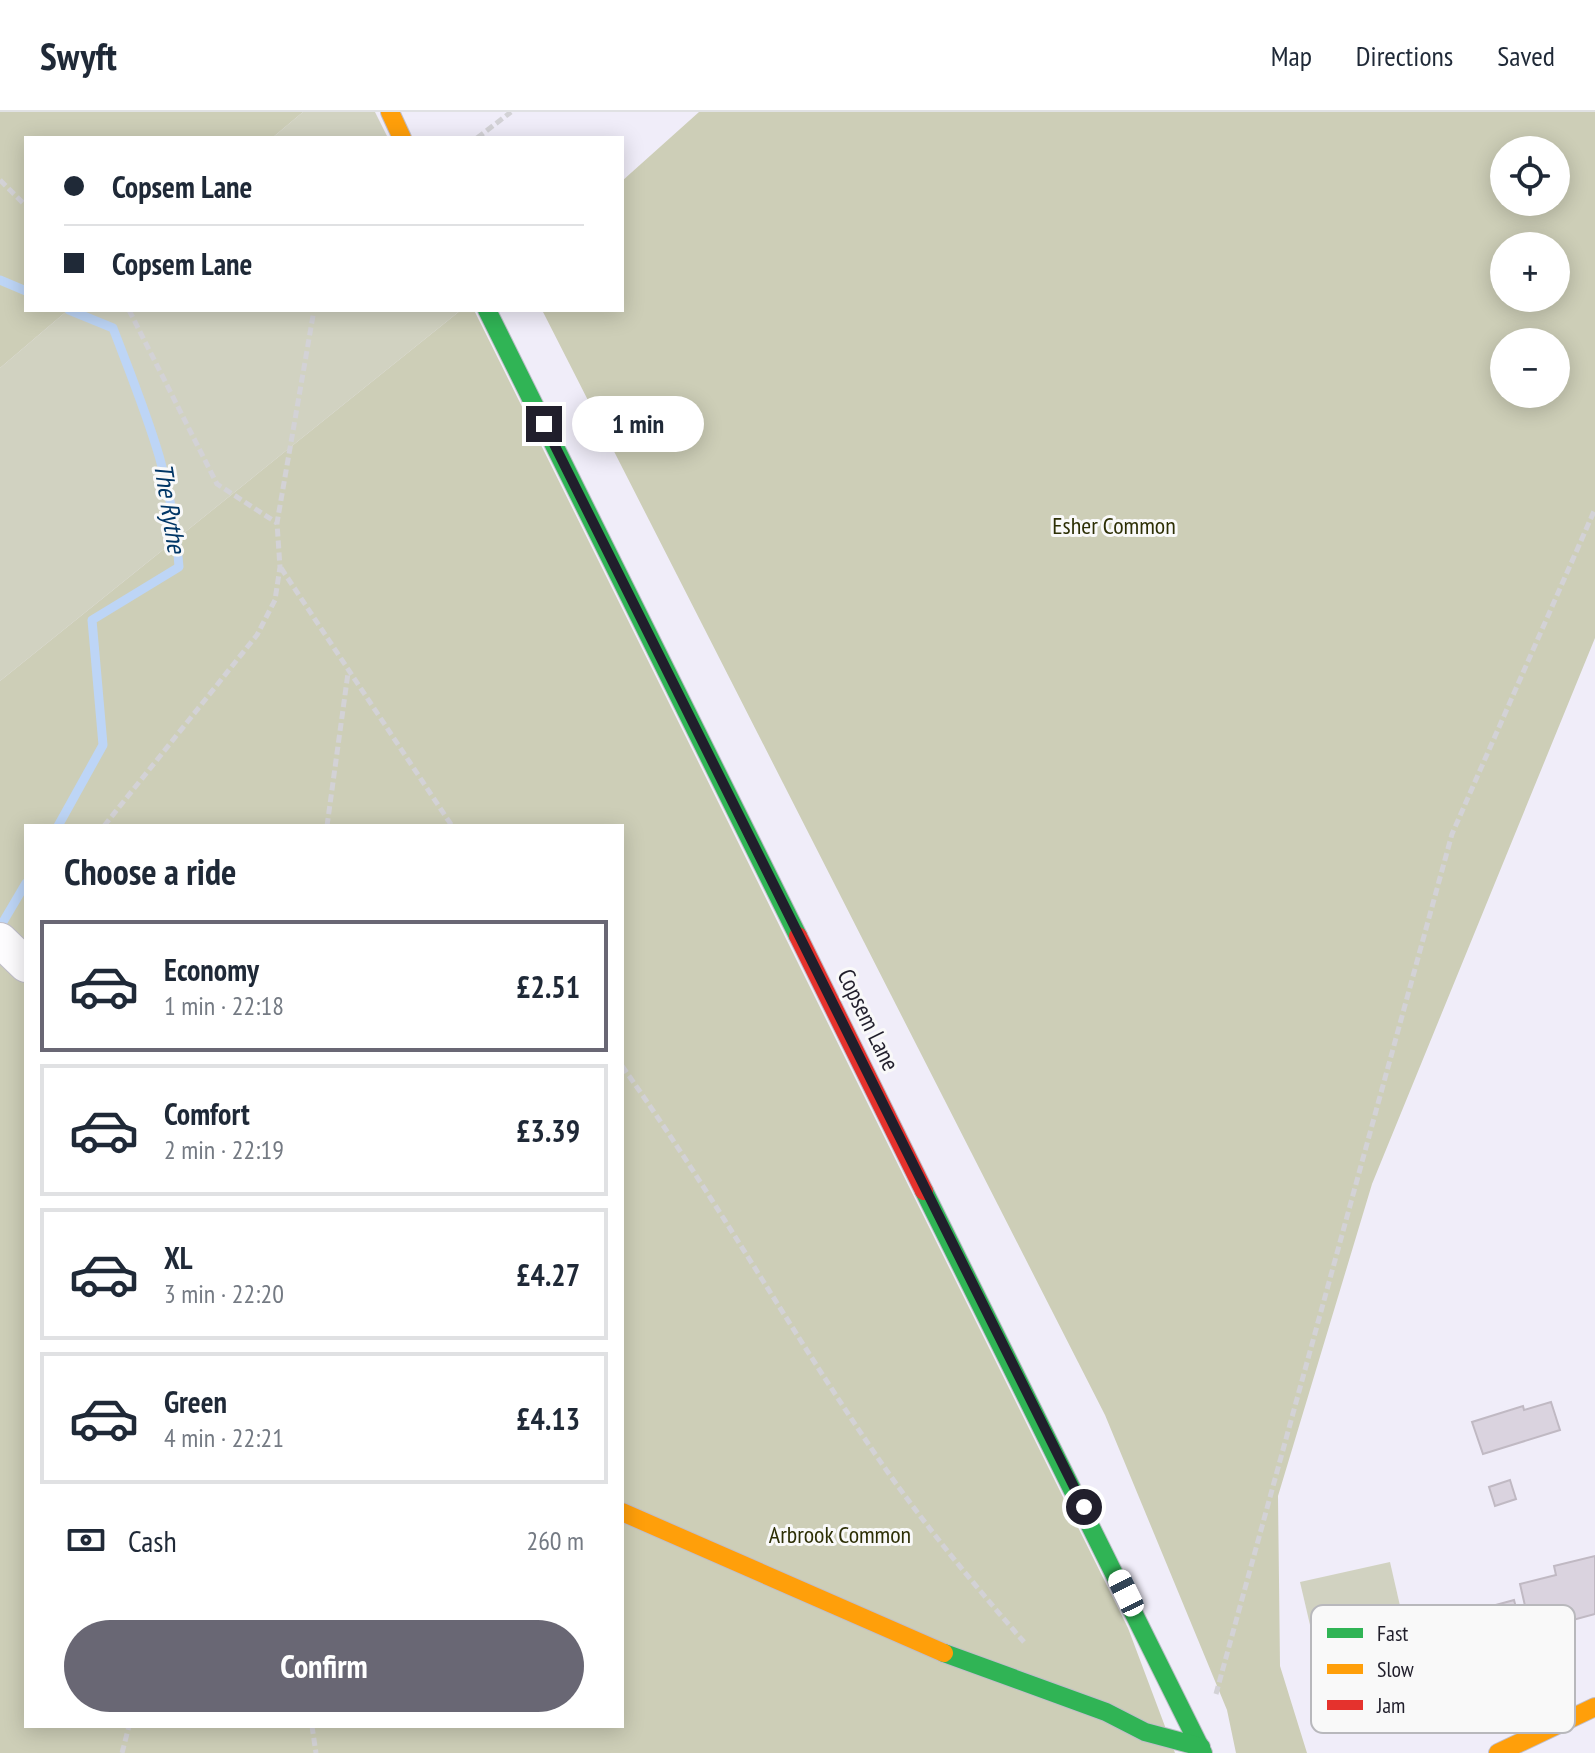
<!DOCTYPE html>
<html lang="en">
<head>
<meta charset="utf-8">
<style>
  :root { --surface:#fff; --page:#f6f6f7; --text:#1f2937; --muted:#747a83; --line:#e0e1e3; --accent:#696774 }
  body { margin:0; font-family:"PT Sans Narrow",sans-serif; background:var(--page); color:var(--text); height:100vh; display:flex; flex-direction:column; font-size:30px; white-space:nowrap }
  * { box-sizing:border-box; margin:0 }
  p { font-size:26px; color:var(--muted) }
  .icon { flex:none; width:44px; height:44px; fill:none; stroke:currentColor; stroke-width:2; stroke-linecap:round; stroke-linejoin:round }
  .map { position:relative; flex:1; overflow:hidden }
  .drawer { position:absolute; left:24px; top:712px; width:600px; height:904px; display:flex; flex-direction:column; background:var(--surface); border-radius:0px; box-shadow:0 4px 20px #0003 }
  .drawer>* { flex:none }
  .banner { position:absolute; left:24px; top:24px; width:600px; height:176px; border-radius:0px; box-shadow:0 4px 20px #0003; display:grid; align-content:center; height:176px; padding:0 40px; background:var(--surface) }
  .tools { position:absolute; left:1490px; top:24px; display:grid; gap:16px }
  .tools a { display:grid; place-items:center; width:80px; height:80px; border-radius:50%; background:var(--surface); box-shadow:0 4px 20px #0003; font-size:40px }
  .end { position:absolute; width:36px; height:36px; margin:-18px; border:10px solid #211f2c; background:#fff; box-shadow:0 0 0 4px #fff }
  .from { border-radius:50% }
  .bubble { position:absolute; height:56px; border-radius:28px; background:var(--surface); box-shadow:0 4px 20px #0003; font-size:26px; font-weight:700; line-height:56px; text-align:center }
  .car { position:absolute; width:24px; height:48px; margin:-24px -12px; border-radius:10px; box-shadow:0 0 6px 2px #0007; background:linear-gradient(#fff 24%,#345 0 40%,#fff 0 76%,#345 0 86%,#fff 0) }
  .banner b { display:flex; align-items:center; gap:28px; height:76px; font-size:30px }
  .banner b+b { border-top:2px solid var(--line) }
  .banner i { width:20px; height:20px; background:var(--text) }
  ul { padding:0; list-style:none }
  li { display:flex; align-items:center; gap:24px; height:132px; margin:0 16px 12px; padding:0 24px; border:4px solid var(--line); border-radius:0px }
  li div { flex:1 }
  li b { display:block; font-size:30px }
  li em { font-style:normal; font-weight:700 }
  li.active { border-color:var(--accent) }
  li>.icon { width:72px; height:72px; stroke-width:1.5 }
  h2 { padding:0 40px; font-size:36px; line-height:96px }
  .pay { display:flex; align-items:center; gap:20px; height:88px; padding:0 40px; font-size:30px }
  .pay p { margin-inline-start:auto }
  .button { display:flex; gap:16px; margin-top:auto; padding:16px 40px }
  .button a { flex:1; height:92px; border-radius:48px; background:var(--accent); color:#fff; font-size:32px; font-weight:700; line-height:92px; text-align:center }
  header { display:flex; align-items:center; gap:48px; box-sizing:border-box; height:112px; padding:0 40px; background:var(--surface); border-bottom:2px solid var(--line) }
  header strong { font-size:38px }
  nav { display:flex; gap:44px; margin-inline-start:auto; font-size:28px }
  .map>svg:first-child { display:block }
  .green { fill:#d1d2c1 }
  .forest { fill:#cdceb7; fill-rule:evenodd }
  .lines { fill:none; stroke-linecap:round; stroke-linejoin:round }
  .stream { stroke:#bdd5f6; stroke-width:9 }
  .building { fill:#dad3df; stroke:#c0b9c3; stroke-width:2 }
  .street-casing { stroke:#c0bec9; stroke-width:36 }
  .fast-casing { stroke:#c0bec9; stroke-width:20 }
  .slow-casing { stroke:#c0bec9; stroke-width:20 }
  .jam-casing { stroke:#c0bec9; stroke-width:20 }
  .path { stroke:#d3d2d6; stroke-width:5; stroke-dasharray:8 4; stroke-linecap:butt }
  .street { stroke:#fdfcfe; stroke-width:34 }
  .fast { stroke:#30b455; stroke-width:18 }
  .slow { stroke:#ff9f0a; stroke-width:18 }
  .jam { stroke:#e5322d; stroke-width:18 }
  .route { stroke:#211f2c; stroke-width:10 }
  .labels { text-anchor:middle; stroke-width:6; stroke-linejoin:round; paint-order:stroke }
  .park-label { font-size:24px; fill:#2d2f05; stroke:#f9f9f9 }
  .street-label { font-size:24px; fill:#211f2c; stroke:#f9f9f9 }
  .water-label { font-size:26px; font-style:italic; fill:#003666; stroke:#f9f9f9 }
  .key { fill:#f9f9f9; stroke:#b8b8bc; stroke-width:2 }
  .key-label { font-size:22px; fill:#211f2c }
</style>
</head>
<body>
<header>
<strong>Swyft</strong>
<nav><a>Map</a><a>Directions</a><a>Saved</a></nav>
</header>
<div class="map">
<svg width="1595" height="1641" viewBox="0 0 1595 1641">
  <rect width="100%" height="100%" fill="#f0edf9"/>
  <g class="green">
    <polygon points="303,0 375,0 388,26 272,26"/>
    <polygon points="68,198 461,198 0,569 0,256"/>
    <polygon points="1390,1450 1424,1599 1335,1620 1300,1470"/>
  </g>
  <g class="forest">
    <polygon points="0,0 303,0 272,26 26,26 26,198 68,198 0,256"/>
    <path d="M699,0H1595V526L1372,1072L1278,1384L1280,1554L1307,1641H1236L1227,1598L1105,1303L542,198H622V69ZM1504,38H1556V90H1504ZM1556,134V186H1504V134ZM1504,230H1556V282H1504Z"/>
    <path d="M461,198H474L1128,1516L1175,1641H0V569ZM26,714H622V1614H26Z"/>
  </g>
  <g class="lines">
    <g class="stream">
      <polyline points="0,168 26,179"/>
      <path d="M58,714L103,633L92,508L179,455C173,364 145,300 113,216L69,198"/>
      <polyline points="0,815 26,771"/>
    </g>
  </g>
  <g class="building">
    <polygon points="1551,1290 1560,1318 1483,1342 1472,1310 1523,1294 1524,1298"/>
    <polygon points="1510,1368 1516,1387 1495,1394 1489,1375"/>
    <polygon points="1595,1444 1595,1502 1558,1512 1563,1530 1535,1537 1520,1472 1556,1463 1554,1454"/>
    <polygon points="1514,1488 1525,1530 1449,1551 1437,1509"/>
  </g>
  <g class="lines">
    <g class="street-casing">
      <polyline id="street" points="0,828 26,853"/>
    </g>
    <g class="fast-casing">
      <g id="fast">
        <polyline points="487,198 798,824"/>
        <polyline points="924,1079 1203,1641"/>
        <polyline points="944,1541 1106,1600 1145,1620 1201,1635"/>
      </g>
    </g>
    <g class="slow-casing">
      <g id="slow">
        <polyline points="390,0 402,26"/>
        <polyline points="622,1400 944,1541"/>
        <polyline points="1498,1641 1595,1595"/>
      </g>
    </g>
    <g class="jam-casing">
      <polyline id="jam" points="798,824 924,1079"/>
    </g>
    <g class="path">
      <polyline points="477,26 511,0"/>
      <polyline points="0,68 26,94"/>
      <polyline points="129,198 217,372 277,411"/>
      <polyline points="281,456 452,714"/>
      <polyline points="104,714 257,523 275,488 280,455 277,411 314,198"/>
      <polyline points="327,714 348,561"/>
      <path d="M622,954C709,1076 783,1206 867,1330C914,1400 968,1466 1024,1530"/>
      <polyline points="1216,1582 1452,722 1595,397"/>
      <polyline points="312,1614 316,1641"/>
      <polyline points="122,1641 129,1614"/>
    </g>
    <use href="#street" class="street"/>
    <use href="#fast" class="fast"/>
    <use href="#slow" class="slow"/>
    <use href="#jam" class="jam"/>
  </g>
  <g class="lines">
    <polyline class="route" points="544,312 1084,1395"/>
  </g>
  <g class="labels">
    <g class="park-label">
      <text x="1114" y="422">Esher Common</text>
      <text x="840" y="1431">Arbrook Common</text>
    </g>
    <g class="street-label">
      <text transform="translate(868 908) rotate(64)" y="8">Copsem Lane</text>
    </g>
    <g class="water-label">
      <text transform="translate(170 396) rotate(81)" y="9">The Rythe</text>
    </g>
  </g>
  <rect x="1311" y="1493" width="264" height="128" rx="12" class="key"/>
  <rect x="1327" y="1516" width="36" height="10" fill="#30b455"/>
  <rect x="1327" y="1552" width="36" height="10" fill="#ff9f0a"/>
  <rect x="1327" y="1588" width="36" height="10" fill="#e5322d"/>
  <g class="key-label">
    <text x="1377" y="1529">Fast</text>
    <text x="1377" y="1565">Slow</text>
    <text x="1377" y="1601">Jam</text>
  </g>
</svg>
<div class="tools">
<a><svg class="icon" aria-label="locate" viewBox="0 0 24 24"><circle cx="12" cy="12" r="6"/><path d="M12 2v4M12 18v4M2 12h4M18 12h4"/></svg></a>
<a>+</a>
<a>−</a>
</div>
<i class="end from" style="left:1084px;top:1395px"></i>
<i class="end" style="left:544px;top:312px"></i>
<div class="bubble" style="left:572px;top:284px;width:132px">1 min</div>
<i class="car" style="left:1126px;top:1481px;rotate:334deg"></i>
<div class="banner">
<b><i class="from"></i>Copsem Lane</b>
<b><i></i>Copsem Lane</b>
</div>
<section class="drawer">
<h2>Choose a ride</h2>
<ul>
<li class="active"><svg class="icon" aria-label="car" viewBox="0 0 24 24"><path d="M5 17H2v-5l4-1 3-4h7l3 4 3 1v5h-3M9 17h6M6 11h13"/><circle cx="7" cy="17" r="2"/><circle cx="17" cy="17" r="2"/></svg><div><b>Economy</b><p>1 min · 22:18</p></div><em>£2.51</em></li>
<li><svg class="icon" aria-label="car" viewBox="0 0 24 24"><path d="M5 17H2v-5l4-1 3-4h7l3 4 3 1v5h-3M9 17h6M6 11h13"/><circle cx="7" cy="17" r="2"/><circle cx="17" cy="17" r="2"/></svg><div><b>Comfort</b><p>2 min · 22:19</p></div><em>£3.39</em></li>
<li><svg class="icon" aria-label="car" viewBox="0 0 24 24"><path d="M5 17H2v-5l4-1 3-4h7l3 4 3 1v5h-3M9 17h6M6 11h13"/><circle cx="7" cy="17" r="2"/><circle cx="17" cy="17" r="2"/></svg><div><b>XL</b><p>3 min · 22:20</p></div><em>£4.27</em></li>
<li><svg class="icon" aria-label="car" viewBox="0 0 24 24"><path d="M5 17H2v-5l4-1 3-4h7l3 4 3 1v5h-3M9 17h6M6 11h13"/><circle cx="7" cy="17" r="2"/><circle cx="17" cy="17" r="2"/></svg><div><b>Green</b><p>4 min · 22:21</p></div><em>£4.13</em></li>
</ul>
<div class="pay"><svg class="icon" aria-label="cash" viewBox="0 0 24 24"><path d="M3 7h18v10H3z"/><circle cx="12" cy="12" r="2"/></svg>Cash<p>260 m</p></div>
<div class="button"><a>Confirm</a></div>
</section>
</div>
</body>
</html>
